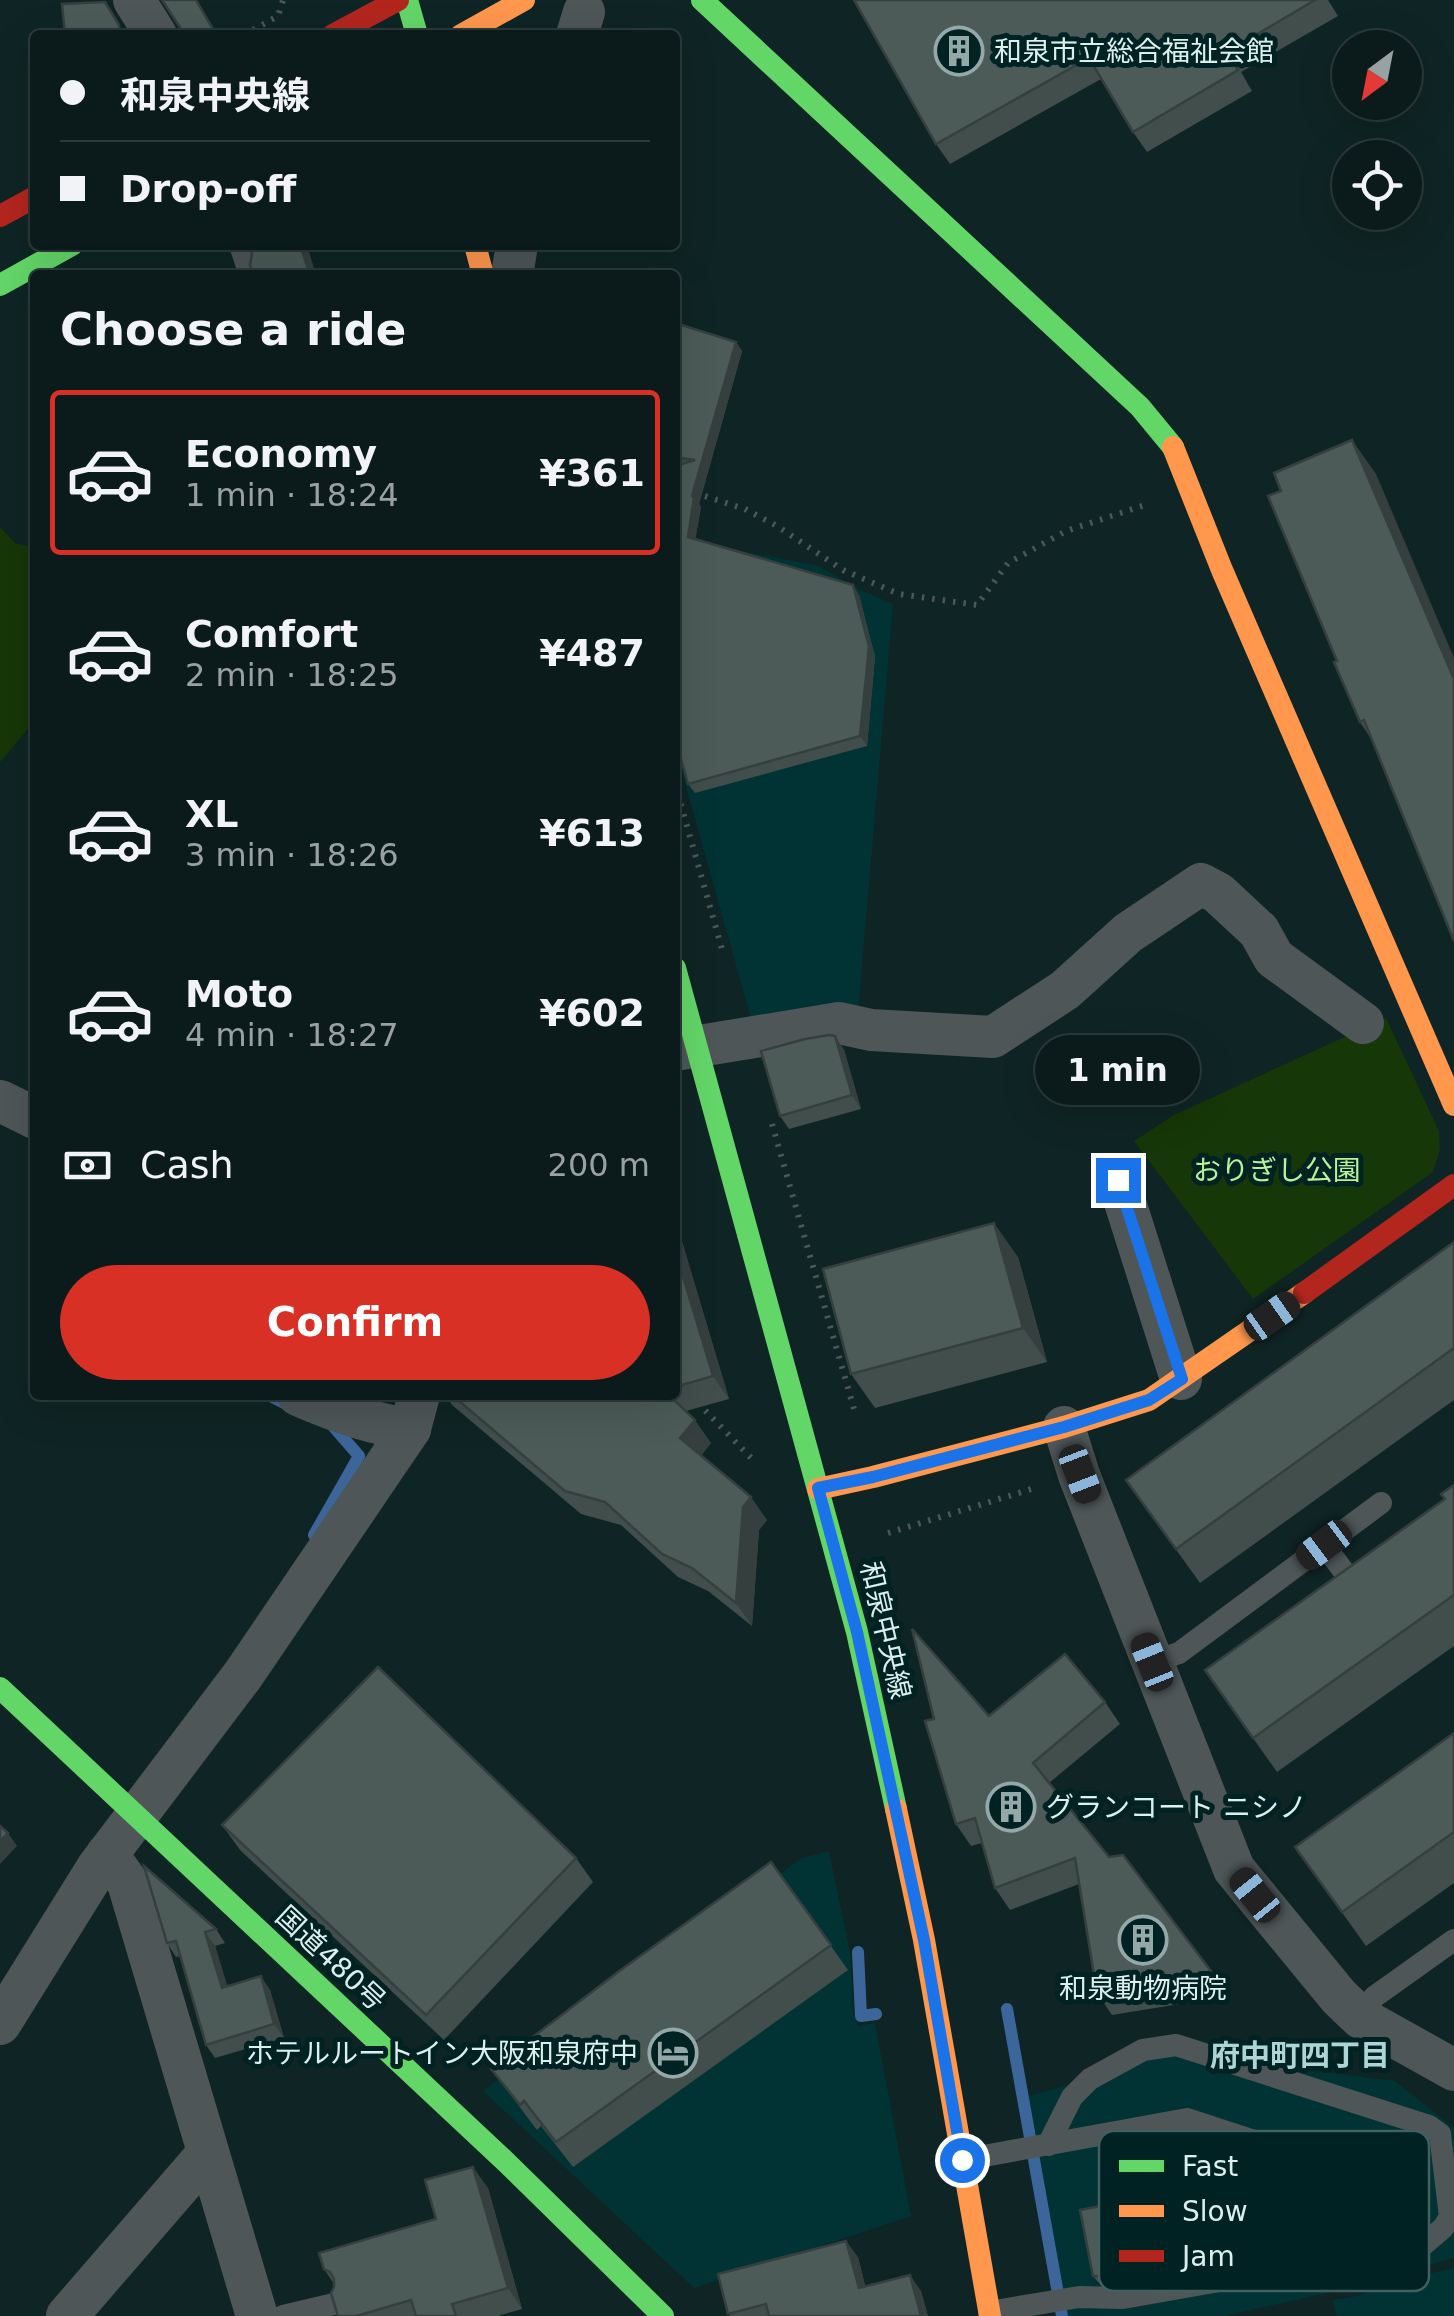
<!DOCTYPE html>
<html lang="en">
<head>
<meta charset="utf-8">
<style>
  :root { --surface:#0b1b1b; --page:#192828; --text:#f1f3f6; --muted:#9aa1a3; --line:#2b393a; --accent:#d93025 }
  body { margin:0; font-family:"DejaVu Sans","Noto Sans JP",sans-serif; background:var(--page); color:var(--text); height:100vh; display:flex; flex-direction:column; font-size:38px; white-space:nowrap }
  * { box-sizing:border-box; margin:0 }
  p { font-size:32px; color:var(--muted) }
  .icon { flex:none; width:55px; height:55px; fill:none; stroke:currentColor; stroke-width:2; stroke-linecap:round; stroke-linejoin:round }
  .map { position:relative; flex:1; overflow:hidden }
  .drawer { position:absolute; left:30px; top:270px; width:650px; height:1130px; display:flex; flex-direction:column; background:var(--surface); border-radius:10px; box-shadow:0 10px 40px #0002,0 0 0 2px var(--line) }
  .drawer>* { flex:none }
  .top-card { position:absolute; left:30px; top:30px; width:650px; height:220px; border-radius:10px; box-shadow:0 10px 40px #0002,0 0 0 2px var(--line); display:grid; align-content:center; height:220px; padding:0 30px; background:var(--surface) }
  .needle { width:65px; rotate:212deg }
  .buttons { position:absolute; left:1332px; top:30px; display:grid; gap:20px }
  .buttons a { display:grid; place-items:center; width:90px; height:90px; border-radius:50%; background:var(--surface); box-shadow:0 10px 40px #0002,0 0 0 2px var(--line); font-size:50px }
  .end { position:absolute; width:45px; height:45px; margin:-22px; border:12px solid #1a73e8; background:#fff; box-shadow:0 0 0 5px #fff }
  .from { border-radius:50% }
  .bubble { position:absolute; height:70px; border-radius:35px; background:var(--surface); box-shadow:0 10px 40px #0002,0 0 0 2px var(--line); font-size:32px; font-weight:800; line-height:70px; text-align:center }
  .car { position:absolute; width:30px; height:60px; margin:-30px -15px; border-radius:12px; box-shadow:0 0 8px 2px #0007; background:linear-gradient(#222 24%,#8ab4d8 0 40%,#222 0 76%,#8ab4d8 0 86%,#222 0) }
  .top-card b { display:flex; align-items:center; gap:35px; height:95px; font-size:38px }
  .top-card b+b { border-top:2px solid var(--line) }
  .top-card i { width:25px; height:25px; background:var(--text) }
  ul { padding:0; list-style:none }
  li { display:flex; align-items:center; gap:30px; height:165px; margin:0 20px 15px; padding:0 10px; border:5px solid transparent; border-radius:10px }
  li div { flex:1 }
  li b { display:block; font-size:38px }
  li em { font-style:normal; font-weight:800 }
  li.on { border-color:var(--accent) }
  li>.icon { width:90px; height:90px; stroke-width:1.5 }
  h2 { padding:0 30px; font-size:45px; line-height:120px }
  .pay { display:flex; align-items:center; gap:25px; height:110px; padding:0 30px; font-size:38px }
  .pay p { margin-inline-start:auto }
  .primary-button { display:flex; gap:20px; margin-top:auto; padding:20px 30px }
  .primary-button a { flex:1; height:115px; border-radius:60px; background:var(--accent); color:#fff; font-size:40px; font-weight:800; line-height:115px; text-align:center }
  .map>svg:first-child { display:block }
  .built { fill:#023334 }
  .green { fill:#163707 }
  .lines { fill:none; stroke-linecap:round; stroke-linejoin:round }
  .stream { stroke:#3c669a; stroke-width:12 }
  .path { stroke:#4d5658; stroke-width:6; stroke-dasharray:2.5 8; stroke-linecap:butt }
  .lane { stroke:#4e5657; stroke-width:22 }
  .street { stroke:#4e5657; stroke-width:42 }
  .fast { stroke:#63d668; stroke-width:22 }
  .slow { stroke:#ff974d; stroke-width:22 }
  .jam { stroke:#b3261e; stroke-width:22 }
  .wall { fill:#414e4c }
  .shaded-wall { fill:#35403e }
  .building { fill:#4c5b58; stroke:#35403e; stroke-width:2.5 }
  .route { stroke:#1a73e8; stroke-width:12 }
  .labels { text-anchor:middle; stroke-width:10; stroke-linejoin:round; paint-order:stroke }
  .poi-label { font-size:28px; fill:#dcefef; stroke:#002223; text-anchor:start }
  .park-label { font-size:28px; fill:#b4f39a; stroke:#002223 }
  .street-label { font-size:28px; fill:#dcefef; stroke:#002223 }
  .neighbourhood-label { font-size:30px; font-weight:bold; fill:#aed5d5; stroke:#002223 }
  .key { fill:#002223; stroke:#426060; stroke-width:2.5 }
  .key-label { font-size:28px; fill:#dcefef }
</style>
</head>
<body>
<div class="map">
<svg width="1454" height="2316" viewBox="0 0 1454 2316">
  <rect width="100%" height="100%" fill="#0f2424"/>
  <g class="built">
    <polygon points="725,548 819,566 854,587 893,604 858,1013 752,1022 675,747 675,549"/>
    <polygon points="829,1851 850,1952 853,2012 858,2026 875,2023 911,2216 694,2288 483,2091 802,1858"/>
    <polygon points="1178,2034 1300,2069 1395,2081 1454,2128 1454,2258 1345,2289 1224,2316 1068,2316 1029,2096 1072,2084 1083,2073 1134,2041"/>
    <polygon points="1454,2268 1454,2316 1337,2316 1332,2300 1357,2296 1401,2280"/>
  </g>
  <g class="green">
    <polygon points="0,527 15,543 35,548 35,724 31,725 0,762"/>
    <polygon points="1386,1018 1439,1131 1440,1149 1433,1172 1253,1299 1134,1141 1174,1115"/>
  </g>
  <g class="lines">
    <g class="stream">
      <polyline points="268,1395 292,1407"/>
      <polyline points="314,1535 359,1456 333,1426"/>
      <polyline points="858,1952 861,2016 876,2014"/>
      <polyline points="1007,2009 1062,2316"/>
    </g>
    <g class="path">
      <polyline points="244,35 278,16 283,0"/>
      <polyline points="695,493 745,509 777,526 843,570 899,594 977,605 1008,563 1066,531 1148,504"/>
      <polyline points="675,784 722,949"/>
      <polyline points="772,1124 856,1416"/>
      <polyline points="698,1403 756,1463"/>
      <polyline points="888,1533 1035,1488"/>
    </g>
    <g class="lane">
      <polyline points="240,245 250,275"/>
      <polyline points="1324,1545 1345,1573"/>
      <polyline points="1152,1662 1179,1653 1381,1503"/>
      <polyline points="1361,2018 1374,1997 1454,1940"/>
      <polyline points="962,2160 1187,2119 1374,2180"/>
      <polyline points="989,2312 1079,2297 1123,2298 1423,2245 1443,2228 1450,2217 1440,2134 1429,2126 1176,2045 1143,2050 1090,2079 1072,2097 1048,2145"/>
      <polyline points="283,2316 334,2304"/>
    </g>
    <g class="street">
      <polyline points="134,0 156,35"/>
      <polyline points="577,35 584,12"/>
      <polyline points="512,275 517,245"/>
      <polyline points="675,1050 839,1023 871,1030 993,1037 1065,990 1128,933 1201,884 1218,893 1259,931 1274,958 1363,1023"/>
      <polyline points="0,1101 35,1118"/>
      <polyline points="1118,1180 1181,1379"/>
      <path d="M298,1395C334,1411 371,1424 410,1429"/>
      <polyline points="1064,1427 1079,1475 1234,1869 1339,1997 1361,2018 1454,2070"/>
      <polyline points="107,1854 128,1883 257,2316"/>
      <polyline points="0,2024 97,1868 243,1675 410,1429 419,1395"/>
      <polyline points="67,2316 208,2153"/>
    </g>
    <g class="fast">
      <polyline points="407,0 417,35"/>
      <polyline points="702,0 1140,407 1173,447"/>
      <polyline points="0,285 72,245"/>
      <polyline points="675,968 857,1632 896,1809"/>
      <polyline points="0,1688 506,2162 663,2316"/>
    </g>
    <g class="slow">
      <polyline points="461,35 524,0"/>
      <polyline points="475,245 483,275"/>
      <polyline points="1173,447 1222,570 1454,1105"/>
      <polyline points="818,1489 873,1477 1064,1427 1149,1400 1304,1293"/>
      <polyline points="896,1809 924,1940 990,2316"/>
    </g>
    <g class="jam">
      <polyline points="333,35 398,0"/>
      <polyline points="0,216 35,197"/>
      <polyline points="1304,1293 1454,1185"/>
    </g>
  </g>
  <g class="wall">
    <polygon points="854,0 1328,0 1338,16 1241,72 1252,91 1147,152 1133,132 1101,79 950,164 936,144"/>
    <polygon points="675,323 736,342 742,351 699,504 701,507 695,540 859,595 875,657 867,746 695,793 688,784 679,465 675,465"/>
    <polygon points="1376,474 1372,740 1360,722 1337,661"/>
    <polygon points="835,1036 844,1050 861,1109 789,1129 780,1116"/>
    <polygon points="675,1218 729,1399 686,1411 711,1443 701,1455 767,1520 759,1530 752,1626 708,1591 678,1577 621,1525 581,1514 452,1405 446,1395 675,1395"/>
    <polygon points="1454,1242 1454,1400 1200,1583 1126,1480"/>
    <polygon points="1018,1257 1047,1362 875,1408 851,1374"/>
    <polygon points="1454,1485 1454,1646 1277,1772 1205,1670 1445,1499"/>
    <polygon points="1105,1702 1120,1724 1049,1783 1109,1857 1214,1975 1229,1996 1112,2015 1097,1993 1079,1884 1010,1910 995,1888 982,1843 971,1846 956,1824 989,1716"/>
    <polygon points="1454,1733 1454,1883 1366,1946 1295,1847"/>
    <polygon points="222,1825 576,1858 593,1882 444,2040 240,1850"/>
    <polygon points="771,1862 848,1970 573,2167 541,2126 537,2130 491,2069"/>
    <polygon points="216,1929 225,1943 215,1946 227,1986 270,1990 284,2038 215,2058 206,2045 180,1956 176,1957 167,1943"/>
    <polygon points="488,2188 522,2309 498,2316 338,2316 334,2284 324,2269 436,2219"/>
    <polygon points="1197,2188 1202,2195 1215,2263 1109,2283 1098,2282 1093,2276"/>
    <polygon points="858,2257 865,2286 921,2291 928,2316 730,2316 728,2314"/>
  </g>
  <g class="shaded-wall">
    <polygon points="300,245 307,245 316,275 310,275"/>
    <polygon points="736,342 742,351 699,504 701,507 694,547 688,537 692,496"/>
    <polygon points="1352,440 1376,474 1454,658 1454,679"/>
    <polygon points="853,585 859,595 875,657 867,746 860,736"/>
    <polygon points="835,1036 844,1050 861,1109 852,1095"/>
    <polygon points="675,1218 729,1399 713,1376 675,1250"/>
    <polygon points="994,1223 1018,1257 1047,1362 1023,1328"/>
    <polygon points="695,1420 711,1443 697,1461 680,1438"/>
    <polygon points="751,1497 767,1520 759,1530 752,1626 736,1603 743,1507"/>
    <polygon points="8,1833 17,1846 0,1864 0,1841"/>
    <polygon points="205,1932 215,1946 232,2001 222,1988"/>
    <polygon points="261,1976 270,1990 284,2038 274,2024"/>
    <polygon points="473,2167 488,2188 522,2309 508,2288"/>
    <polygon points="1197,2188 1202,2195 1215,2263 1210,2256"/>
    <polygon points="846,2241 858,2257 870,2305 859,2288"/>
    <polygon points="910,2275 921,2291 928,2316 921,2316"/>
  </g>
  <g class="building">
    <polygon points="162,0 196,0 213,29 204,35 185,35"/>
    <polygon points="854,0 1315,0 1227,52 1238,70 1133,132 1089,58 936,144"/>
    <polygon points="105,2 119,25 120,35 65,35 62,4"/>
    <polygon points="249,245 300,245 310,275 253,275 250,265 252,254"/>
    <polygon points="675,323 736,342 692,496 694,498 688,537 853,585 869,647 860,736 688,784 675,737 675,466 695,460 675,457"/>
    <polygon points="1352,440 1454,679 1454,941 1364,720 1360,722 1334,662 1337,661 1268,496 1281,491 1274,473"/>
    <polygon points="829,1035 835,1036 852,1095 780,1116 761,1051 805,1039"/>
    <polygon points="994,1223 1023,1328 851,1374 823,1269"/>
    <polygon points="1454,1242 1454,1348 1176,1549 1126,1480"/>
    <polygon points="675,1250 713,1376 675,1387"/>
    <polygon points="452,1395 669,1395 695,1420 680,1438 751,1497 743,1507 736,1603 692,1568 662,1554 605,1502 565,1491"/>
    <polygon points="1454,1485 1454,1595 1253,1738 1205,1670 1445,1499 1441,1494"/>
    <polygon points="912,1629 989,1716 1065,1654 1105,1702 1033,1763 1109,1857 1123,1855 1214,1975 1097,1993 1075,1858 995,1888 975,1818 956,1824 925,1721 934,1719"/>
    <polygon points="378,1667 576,1858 426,2015 222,1825"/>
    <polygon points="1454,1733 1454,1832 1342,1912 1295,1847"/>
    <polygon points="0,1826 8,1833 0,1841"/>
    <polygon points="771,1862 831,1945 556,2142 524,2101 520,2105 491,2069 618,1972"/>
    <polygon points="144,1866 216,1929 205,1932 222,1988 261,1976 274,2024 206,2045 176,1941 167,1943"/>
    <polygon points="473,2167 508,2288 452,2304 456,2316 416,2316 411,2300 356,2316 338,2316 331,2293 334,2287 334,2279 330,2272 324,2269 319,2253 436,2219 425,2180"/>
    <polygon points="1197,2188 1210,2256 1105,2276 1093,2276 1080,2210"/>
    <polygon points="846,2241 859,2288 910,2275 921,2316 769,2316 766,2304 728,2314 718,2274"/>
  </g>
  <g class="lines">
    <polyline class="route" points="962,2160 924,1940 857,1632 818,1488 873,1477 1064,1427 1149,1400 1182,1379 1118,1180"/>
  </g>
  <defs>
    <g id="building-ring" transform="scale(2.5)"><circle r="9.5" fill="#002223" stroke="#94a8a8" stroke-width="1.5"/><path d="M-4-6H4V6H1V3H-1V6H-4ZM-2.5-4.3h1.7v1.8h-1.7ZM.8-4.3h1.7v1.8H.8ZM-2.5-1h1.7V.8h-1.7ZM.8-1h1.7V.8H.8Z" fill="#94a8a8"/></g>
    <g id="hotel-ring" transform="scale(2.5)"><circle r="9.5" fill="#002223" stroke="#94a8a8" stroke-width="1.5"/><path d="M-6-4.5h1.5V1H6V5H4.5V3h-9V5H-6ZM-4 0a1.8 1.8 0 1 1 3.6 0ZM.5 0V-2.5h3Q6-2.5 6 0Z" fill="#94a8a8"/></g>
  </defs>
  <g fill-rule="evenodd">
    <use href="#building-ring" x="959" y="51"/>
    <use href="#building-ring" x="1011" y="1807"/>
    <use href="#building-ring" x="1143" y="1940"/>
    <use href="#hotel-ring" x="673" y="2053"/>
  </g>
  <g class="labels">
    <g class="poi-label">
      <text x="994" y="61">和泉市立総合福祉会館</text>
      <text x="1046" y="1817">グランコート ニシノ</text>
      <text x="1143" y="1998" text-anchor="middle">和泉動物病院</text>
      <text x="638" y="2063" text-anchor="end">ホテルルートイン大阪和泉府中</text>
    </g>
    <g class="park-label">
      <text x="1277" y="1180">おりぎし公園</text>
    </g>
    <g class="street-label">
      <text transform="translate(886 1630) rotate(77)" y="10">和泉中央線</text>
      <text transform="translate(331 1958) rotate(43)" y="10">国道480号</text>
    </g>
    <g class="neighbourhood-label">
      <text x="1300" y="2066">府中町四丁目</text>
    </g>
  </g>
  <rect x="1099" y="2131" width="330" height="160" rx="15" class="key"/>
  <rect x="1119" y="2160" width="45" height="12" fill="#63d668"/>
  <rect x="1119" y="2205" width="45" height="12" fill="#ff974d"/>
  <rect x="1119" y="2250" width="45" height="12" fill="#b3261e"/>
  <g class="key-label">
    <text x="1182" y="2176">Fast</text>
    <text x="1182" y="2221">Slow</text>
    <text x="1182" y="2266">Jam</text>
  </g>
</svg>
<div class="buttons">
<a><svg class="needle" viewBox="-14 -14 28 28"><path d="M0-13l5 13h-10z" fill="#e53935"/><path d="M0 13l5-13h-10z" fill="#9aa1a3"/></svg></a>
<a><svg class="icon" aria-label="locate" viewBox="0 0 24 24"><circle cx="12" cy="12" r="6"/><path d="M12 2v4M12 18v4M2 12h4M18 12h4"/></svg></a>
</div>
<i class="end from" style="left:962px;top:2160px"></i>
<i class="end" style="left:1118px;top:1180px"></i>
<div class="bubble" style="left:1035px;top:1035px;width:165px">1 min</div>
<i class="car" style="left:1272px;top:1316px;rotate:55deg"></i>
<i class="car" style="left:1080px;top:1474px;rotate:159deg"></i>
<i class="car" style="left:1324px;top:1545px;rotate:233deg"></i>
<i class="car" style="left:1152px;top:1662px;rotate:338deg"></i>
<i class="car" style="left:1255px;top:1895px;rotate:321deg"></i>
<div class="top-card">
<b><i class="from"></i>和泉中央線</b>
<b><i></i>Drop-off</b>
</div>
<section class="drawer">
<h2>Choose a ride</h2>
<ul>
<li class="on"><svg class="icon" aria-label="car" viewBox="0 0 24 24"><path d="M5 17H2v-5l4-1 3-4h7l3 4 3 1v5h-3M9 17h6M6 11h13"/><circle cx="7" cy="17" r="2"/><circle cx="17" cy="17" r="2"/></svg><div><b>Economy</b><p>1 min · 18:24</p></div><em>¥361</em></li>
<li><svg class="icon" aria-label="car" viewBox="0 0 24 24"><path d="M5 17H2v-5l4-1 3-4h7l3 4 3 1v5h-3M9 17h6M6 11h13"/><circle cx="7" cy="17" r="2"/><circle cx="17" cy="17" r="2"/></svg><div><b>Comfort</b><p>2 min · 18:25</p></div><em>¥487</em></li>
<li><svg class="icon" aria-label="car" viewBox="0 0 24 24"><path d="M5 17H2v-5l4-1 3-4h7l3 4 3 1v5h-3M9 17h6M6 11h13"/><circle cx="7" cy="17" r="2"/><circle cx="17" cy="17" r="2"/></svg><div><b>XL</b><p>3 min · 18:26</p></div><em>¥613</em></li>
<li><svg class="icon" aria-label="car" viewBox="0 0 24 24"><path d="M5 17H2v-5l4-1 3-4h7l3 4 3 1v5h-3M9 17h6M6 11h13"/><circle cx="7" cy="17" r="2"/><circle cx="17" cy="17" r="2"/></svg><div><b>Moto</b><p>4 min · 18:27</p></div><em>¥602</em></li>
</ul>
<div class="pay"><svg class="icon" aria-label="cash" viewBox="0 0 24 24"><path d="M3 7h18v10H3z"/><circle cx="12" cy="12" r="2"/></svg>Cash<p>200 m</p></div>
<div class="primary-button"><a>Confirm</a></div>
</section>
</div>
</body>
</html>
